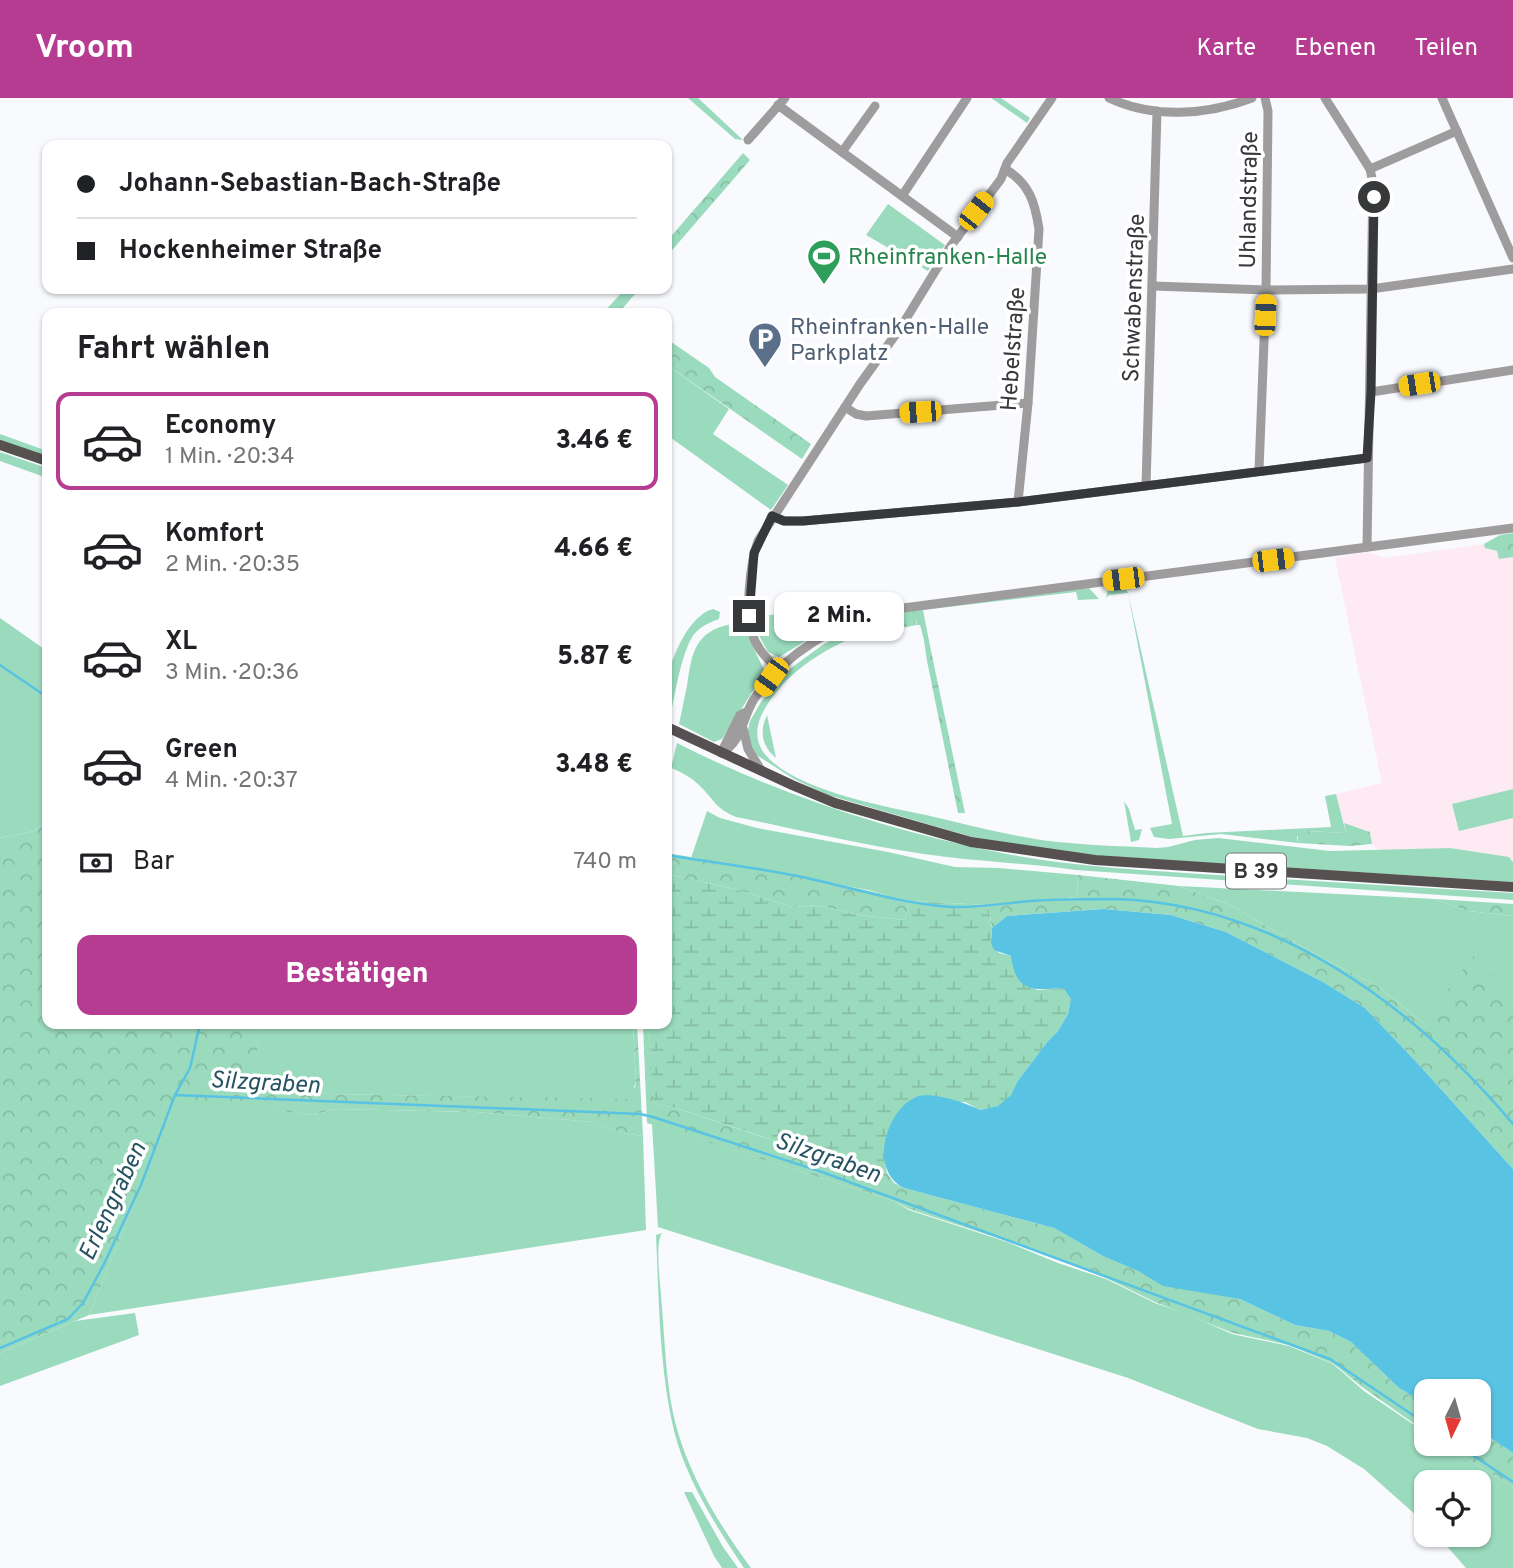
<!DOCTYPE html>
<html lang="de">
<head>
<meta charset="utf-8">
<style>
  :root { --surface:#fff; --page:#f6f6f6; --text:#202124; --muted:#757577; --line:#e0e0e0; --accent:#b53c90 }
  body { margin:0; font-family:Overpass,sans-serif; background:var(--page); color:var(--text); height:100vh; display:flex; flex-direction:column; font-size:26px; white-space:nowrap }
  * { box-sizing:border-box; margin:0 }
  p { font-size:23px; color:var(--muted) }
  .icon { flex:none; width:38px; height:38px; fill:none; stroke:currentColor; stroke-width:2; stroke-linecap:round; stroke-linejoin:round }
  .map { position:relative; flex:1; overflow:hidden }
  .details { position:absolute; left:42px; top:210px; width:630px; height:721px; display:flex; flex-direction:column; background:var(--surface); border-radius:14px; box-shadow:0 2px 5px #0004 }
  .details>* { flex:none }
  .banner { position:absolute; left:42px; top:42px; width:630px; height:154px; border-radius:14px; box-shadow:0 2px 5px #0004; display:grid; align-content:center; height:154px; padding:0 35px; background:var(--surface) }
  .needle { width:46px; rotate:185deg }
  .tools { position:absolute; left:1414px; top:1281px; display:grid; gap:14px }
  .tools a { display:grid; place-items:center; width:77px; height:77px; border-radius:14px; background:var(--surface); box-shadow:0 2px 5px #0004; font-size:35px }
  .end { position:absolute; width:32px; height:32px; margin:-16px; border:9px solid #36383a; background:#fff; box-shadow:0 0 0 4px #fff }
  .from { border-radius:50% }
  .bubble { position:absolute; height:49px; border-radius:14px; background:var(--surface); box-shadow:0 2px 5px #0004; font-size:23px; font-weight:800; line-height:49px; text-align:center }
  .car { position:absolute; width:21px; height:42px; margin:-21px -10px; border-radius:9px; box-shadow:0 0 5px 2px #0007; background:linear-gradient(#f5c518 24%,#345 0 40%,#f5c518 0 76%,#345 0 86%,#f5c518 0) }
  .banner b { display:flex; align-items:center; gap:24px; height:66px; font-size:26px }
  .banner b+b { border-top:2px solid var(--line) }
  .banner i { width:18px; height:18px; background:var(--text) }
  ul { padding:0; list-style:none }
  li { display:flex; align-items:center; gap:21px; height:98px; margin:0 14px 10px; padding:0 21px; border:4px solid transparent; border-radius:14px }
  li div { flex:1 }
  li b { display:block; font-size:26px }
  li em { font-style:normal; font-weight:800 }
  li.current { border-color:var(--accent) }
  li>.icon { width:63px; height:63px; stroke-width:1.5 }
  h2 { padding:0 35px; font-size:32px; line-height:84px }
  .pay { display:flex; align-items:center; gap:18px; height:77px; padding:0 35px; font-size:26px }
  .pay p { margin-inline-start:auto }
  .button { display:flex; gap:14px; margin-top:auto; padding:14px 35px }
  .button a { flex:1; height:80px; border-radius:14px; background:var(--accent); color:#fff; font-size:28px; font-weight:800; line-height:80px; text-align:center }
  header { display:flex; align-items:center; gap:42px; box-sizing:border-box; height:98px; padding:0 35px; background:var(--accent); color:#fff }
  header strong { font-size:33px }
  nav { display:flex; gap:38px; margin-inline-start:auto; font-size:24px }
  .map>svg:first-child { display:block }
  .commercial { fill:#feeaf2 }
  .green { fill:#9bdbbd }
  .forest { fill:url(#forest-crowns) }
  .wetland { fill:url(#wetland-marsh) }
  .water { fill:#58c3e3 }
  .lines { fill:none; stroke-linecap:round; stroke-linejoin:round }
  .stream { stroke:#58c3e3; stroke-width:2.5 }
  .minor { stroke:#9f9c9d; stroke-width:9 }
  .major { stroke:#565051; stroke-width:10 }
  .route { stroke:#36383a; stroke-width:9 }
  .labels { text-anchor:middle; stroke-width:7; stroke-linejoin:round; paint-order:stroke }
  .shield { fill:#fff; stroke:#727475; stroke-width:2 }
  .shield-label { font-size:21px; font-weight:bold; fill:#36383a }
  .street-label { font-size:23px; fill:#36383a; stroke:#fff }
  .leisure-label { font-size:23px; fill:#27864d; stroke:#fff; text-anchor:start }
  .service-label { font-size:23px; fill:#4e5e75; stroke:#fff; text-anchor:start }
  .water-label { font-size:24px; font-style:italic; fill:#255361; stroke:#fff }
</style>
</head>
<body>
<header>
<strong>Vroom</strong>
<nav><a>Karte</a><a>Ebenen</a><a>Teilen</a></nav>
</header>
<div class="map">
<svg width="1513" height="1470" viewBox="0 0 1513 1470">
  <defs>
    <pattern id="forest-crowns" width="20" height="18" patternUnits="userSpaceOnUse" patternTransform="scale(1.75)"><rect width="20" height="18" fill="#9bdbbd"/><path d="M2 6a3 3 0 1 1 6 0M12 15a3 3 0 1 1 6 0" fill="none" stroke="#86bda3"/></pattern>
    <pattern id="wetland-marsh" width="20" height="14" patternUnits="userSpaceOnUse" patternTransform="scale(1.75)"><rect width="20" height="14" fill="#9bdbbd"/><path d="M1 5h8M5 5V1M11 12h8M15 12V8" fill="none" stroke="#86bda3"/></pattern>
  </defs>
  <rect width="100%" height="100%" fill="#f8fafe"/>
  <polygon class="commercial" points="1484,446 1485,450 1497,453 1499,461 1513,459 1513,764 1512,761 1450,750 1379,753 1372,746 1370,734 1344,725 1336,696 1382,685 1335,460 1366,454 1385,460"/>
  <g class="green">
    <polygon points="688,0 698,0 743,42 735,41"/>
    <polygon points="991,0 1001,0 1030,20 1027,25"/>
    <polygon points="888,106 945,147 928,173 866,137"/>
    <polygon points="667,267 729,311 713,336 788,387 771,412 667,337"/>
    <polygon points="0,336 47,353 47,360 0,343"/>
    <polygon points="0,354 47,370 47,380 0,363"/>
    <polygon points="1125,487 1128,495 1183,738 1206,735 1331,729 1325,698 1336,696 1346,735 1305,733 1297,739 1298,745 1221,736 1169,741 1154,739 1150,730 1172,726 1128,495 1109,497 1106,500 1109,488"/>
    <polygon points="1089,490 1099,501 1078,502 1076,494 923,512 929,543 924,542 920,527 916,527 917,523 897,518 901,515 923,510"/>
    <polygon points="881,508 831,528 779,559 768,554 757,534 755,518"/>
    <path d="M713,511L720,514L719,521C710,524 702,528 695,535C681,552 675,600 669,622L667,621C667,609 665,595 667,582C671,560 689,517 713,511Z"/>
    <path d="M887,519L886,525L882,528C837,544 793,566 767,607C758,621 753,637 762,652C787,691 883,708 926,717C965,726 1002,736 1041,742C1079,747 1118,748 1157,750L1168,749L1195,742L1218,740L1330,753L1450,750L1509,759L1513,764V784L1087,757L972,739L828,697L794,681L758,658L752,652L747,637L750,623L761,604L776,586L791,570L824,546L845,535Z"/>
    <polygon points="0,520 47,553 47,726 34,733 0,740"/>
    <path d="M731,526L745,532L764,572L760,582L722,641L714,644L679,626C682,613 684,601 687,588C692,555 694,534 731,526Z"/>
    <path d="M767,617L776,660C762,648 759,634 767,617Z"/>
    <path d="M677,645C777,696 892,734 1002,755C1072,769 1146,772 1217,777C1316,783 1414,789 1513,795V802L1076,772C1033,766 990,764 947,759C876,751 806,733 736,719C715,710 715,703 701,689C692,680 682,674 671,670Z"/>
    <polygon points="1513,691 1513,720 1459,733 1452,706"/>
    <polygon points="1124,703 1129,711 1135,732 1142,731 1139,742 1131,744"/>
    <polygon points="707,713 720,720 757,730 888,754 955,769 999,770 1078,777 1077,799 988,807 909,803 868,792 691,760"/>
    <polygon points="1179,788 1435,801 1468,813 1513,818 1513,898 1423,925 1379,889 1324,861 1228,806"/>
    <polygon points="259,926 633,926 636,984 634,989 641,1002 330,996 308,990 254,983"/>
    <polygon points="177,999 313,1017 335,1011 476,1014 593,1024 623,1035 643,1038 646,1132 89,1217"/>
    <polygon points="652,1026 894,1103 909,1112 1007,1144 1058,1165 1106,1181 1155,1205 1187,1216 1232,1236 1289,1248 1333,1266 1364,1293 1426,1335 1426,1346 1443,1346 1513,1389 1513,1470 1466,1470 1437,1437 1479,1437 1479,1384 1426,1384 1426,1426 1364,1371 1327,1348 1307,1340 1258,1331 1128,1280 658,1129"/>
    <path d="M662,1135C655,1145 660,1183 661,1197C664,1231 665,1265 670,1298C679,1361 714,1420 751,1470H744C716,1428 687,1383 674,1333C659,1270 659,1201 656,1137Z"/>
    <polygon points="135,1215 139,1237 0,1288 0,1255 75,1223"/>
    <polygon points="684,1394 692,1394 723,1449 738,1470 722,1470 714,1458"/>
  </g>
  <g class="forest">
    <polygon points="743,55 750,62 667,158 667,143"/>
    <polygon points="625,191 639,191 623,210 630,215 603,215"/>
    <polygon points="667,241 709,270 715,279 811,346 802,361 667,267"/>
    <polygon points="1513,435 1513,459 1499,461 1497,453 1485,450 1484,446 1500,437"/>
    <polygon points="917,513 916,527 902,530 895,525 897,518"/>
    <polygon points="926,541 929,543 965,715 958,715 927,563 924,542"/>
    <polygon points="1344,725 1370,734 1372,746 1350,748 1298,745 1298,735 1305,733 1346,735"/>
    <polygon points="47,726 47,926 259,926 255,983 308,990 330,996 639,1001 634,994 636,984 633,926 637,926 643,1038 623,1035 592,1024 476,1014 335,1011 313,1017 177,1000 89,1217 0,1255 0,740 34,733"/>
    <polygon points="667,755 803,778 896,799 909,803 905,822 859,817 817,807 793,809 735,791 667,776"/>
    <polygon points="1078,777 1179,788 1228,806 1324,861 1379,889 1423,925 1473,858 1513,898 1513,1071 1421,969 1365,910 1323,884 1226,834 1171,817 1104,811 1007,818 992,830 988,807 1077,799"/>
    <polygon points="1435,801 1513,806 1513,818 1468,813"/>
    <polygon points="643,926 649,926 654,1005 679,1011 867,1074 887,1075 894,1085 904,1090 1054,1130 1103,1158 1140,1174 1240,1201 1295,1227 1329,1233 1351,1244 1399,1290 1426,1306 1426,1334 1362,1289 1334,1266 1289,1247 1233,1235 1155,1204 1106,1180 1007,1143 909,1111 894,1103 647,1025"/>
    <polygon points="1479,1332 1513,1355 1513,1389 1443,1346 1479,1346"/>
  </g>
  <path class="wetland" d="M667,776L735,791L793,809L817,807L859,817L905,822L909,803L988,807L992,830L991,845L999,855L1011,858L1037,892L1063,890L1071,901L1068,916L1058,933L1047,944L1017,984L1011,997L999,1008L980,1012L965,1004L905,1007C886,1031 881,1045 887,1075L868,1074L679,1011L653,1005L649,926H667Z"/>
  <path class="water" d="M1104,811L1171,817L1226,834L1323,884L1365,910L1421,969L1513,1071V1355L1479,1332V1293H1426V1306L1399,1290L1351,1244L1329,1233L1295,1227L1240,1201L1163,1188L1140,1174L1103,1158L1054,1130L904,1090C868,1072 886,1012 916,999C931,993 966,1005 980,1012L998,1008L1011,997L1017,984L1047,944L1058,933L1068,916L1071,901L1063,890C1033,892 1016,895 1011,858L994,852L991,845L992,830L1007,818Z"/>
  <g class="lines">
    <g class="stream">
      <polyline points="0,567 47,599"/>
      <path d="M667,757C713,765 761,770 807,780C856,791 903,806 952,809C979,810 1005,805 1031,803C1059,801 1088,801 1116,801C1276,806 1414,908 1513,1026"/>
      <polyline points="175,997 640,1016 653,1019 822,1074 1330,1261 1426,1326"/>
      <polyline points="0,1250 68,1221 83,1205 104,1166 141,1087 175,997 190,970 200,926"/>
      <polyline points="1456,1346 1513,1384"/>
    </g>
    <g class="minor">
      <path d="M1109,0C1153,21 1207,17 1252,0"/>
      <polyline points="1325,0 1370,71 1373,85 1367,449"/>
      <polyline points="1442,0 1513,160"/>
      <polyline points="778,7 958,139"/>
      <polyline points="748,42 785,0"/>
      <polyline points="842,54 875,8"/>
      <path d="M1005,71C1029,85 1035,104 1039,131L1028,305L1018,404"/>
      <polyline points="1370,71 1457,33"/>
      <polyline points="902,98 967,0"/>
      <polyline points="1153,188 1266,192 1371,191 1513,171"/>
      <polyline points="1371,294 1513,272"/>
      <polyline points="845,309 856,316 866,318 1028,305"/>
      <polyline points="1259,372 1266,192 1268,13 1265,0"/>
      <polyline points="1146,388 1157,13"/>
      <polyline points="772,418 784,423 803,423 1018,404 1367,360"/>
      <path d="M777,571C767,560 756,550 752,535C745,513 750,465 758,443L860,286L901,229L950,149L1001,81L1007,65L1052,0"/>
      <polyline points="743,630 748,651 761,672"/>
      <path d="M721,655C743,643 742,620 754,601C786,553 834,528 888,512L1513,430"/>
      <polyline points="721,655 740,617 746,614"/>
    </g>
    <g class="major">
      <polyline points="0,347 47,363"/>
      <polyline points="667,629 792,687 835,705 971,744 1095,762 1513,789"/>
    </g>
  </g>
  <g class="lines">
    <polyline class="route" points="749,518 754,455 772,418 784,423 803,423 1018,404 1367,360 1371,294 1374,99"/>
  </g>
  <defs>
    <g id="stadium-pin" transform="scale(1.75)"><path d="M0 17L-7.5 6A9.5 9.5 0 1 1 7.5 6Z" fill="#2e9e5b" stroke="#fff"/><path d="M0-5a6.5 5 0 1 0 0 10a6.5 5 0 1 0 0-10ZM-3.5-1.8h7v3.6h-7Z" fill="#fff"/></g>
    <g id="parking-pin" transform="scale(1.75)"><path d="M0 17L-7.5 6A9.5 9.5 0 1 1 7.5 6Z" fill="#5c6f8a" stroke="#fff"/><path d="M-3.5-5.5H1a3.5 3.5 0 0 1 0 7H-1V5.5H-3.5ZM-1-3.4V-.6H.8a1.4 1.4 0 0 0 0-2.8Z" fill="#fff"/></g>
  </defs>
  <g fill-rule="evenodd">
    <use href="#stadium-pin" x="824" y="158"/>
    <use href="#parking-pin" x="765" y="241"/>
  </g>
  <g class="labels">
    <rect class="shield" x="1226" y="755.5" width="60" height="35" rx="5"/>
    <g class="shield-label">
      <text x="1256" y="780">B 39</text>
    </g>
    <g class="street-label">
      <text transform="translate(1248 102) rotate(-89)" y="8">Uhlandstraße</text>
      <text transform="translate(1133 200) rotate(-88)" y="8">Schwabenstraße</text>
      <text transform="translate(1012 251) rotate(-86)" y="8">Hebelstraße</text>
    </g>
    <g class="leisure-label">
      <text x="848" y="166">Rheinfranken-Halle</text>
    </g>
    <g class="service-label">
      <text x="790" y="236">Rheinfranken-Halle<tspan x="790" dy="26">Parkplatz</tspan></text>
    </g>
    <g class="water-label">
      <text transform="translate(265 984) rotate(3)" y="8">Silzgraben</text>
      <text transform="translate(828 1059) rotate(19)" y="8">Silzgraben</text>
      <text transform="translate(112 1103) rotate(-65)" y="8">Erlengraben</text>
    </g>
  </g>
</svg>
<div class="tools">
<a><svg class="needle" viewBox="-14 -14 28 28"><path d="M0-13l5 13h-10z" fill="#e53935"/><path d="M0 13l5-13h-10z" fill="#757577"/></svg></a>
<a><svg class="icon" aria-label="locate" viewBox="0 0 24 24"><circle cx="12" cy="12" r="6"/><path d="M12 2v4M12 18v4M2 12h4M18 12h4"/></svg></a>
</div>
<i class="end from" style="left:1374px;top:99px"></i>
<i class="end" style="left:749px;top:518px"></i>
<div class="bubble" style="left:774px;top:494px;width:130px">2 Min.</div>
<i class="car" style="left:976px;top:113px;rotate:38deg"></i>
<i class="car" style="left:1265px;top:217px;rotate:3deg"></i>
<i class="car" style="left:1419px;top:286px;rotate:261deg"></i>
<i class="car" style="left:920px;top:314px;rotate:266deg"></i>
<i class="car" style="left:1273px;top:462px;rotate:83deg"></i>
<i class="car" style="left:1123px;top:481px;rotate:263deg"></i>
<i class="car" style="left:771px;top:579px;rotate:216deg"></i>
<div class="banner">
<b><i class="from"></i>Johann-Sebastian-Bach-Straße</b>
<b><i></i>Hockenheimer Straße</b>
</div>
<section class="details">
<h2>Fahrt wählen</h2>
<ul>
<li class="current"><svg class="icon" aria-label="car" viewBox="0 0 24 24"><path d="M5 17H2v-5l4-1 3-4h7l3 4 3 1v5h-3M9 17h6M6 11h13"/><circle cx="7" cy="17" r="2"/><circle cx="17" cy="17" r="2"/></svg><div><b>Economy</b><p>1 Min. · 20:34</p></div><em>3.46 €</em></li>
<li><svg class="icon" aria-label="car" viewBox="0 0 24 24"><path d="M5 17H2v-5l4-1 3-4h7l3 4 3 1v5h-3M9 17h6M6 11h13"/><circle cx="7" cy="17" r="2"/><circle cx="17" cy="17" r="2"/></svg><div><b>Komfort</b><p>2 Min. · 20:35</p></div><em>4.66 €</em></li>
<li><svg class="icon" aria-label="car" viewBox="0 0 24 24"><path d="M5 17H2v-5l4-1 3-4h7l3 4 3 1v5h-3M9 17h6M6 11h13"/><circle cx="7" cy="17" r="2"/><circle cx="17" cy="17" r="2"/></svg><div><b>XL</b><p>3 Min. · 20:36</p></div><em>5.87 €</em></li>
<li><svg class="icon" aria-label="car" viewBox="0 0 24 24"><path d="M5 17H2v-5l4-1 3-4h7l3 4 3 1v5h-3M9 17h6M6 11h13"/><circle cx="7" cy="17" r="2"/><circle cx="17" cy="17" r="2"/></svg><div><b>Green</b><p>4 Min. · 20:37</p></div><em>3.48 €</em></li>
</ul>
<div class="pay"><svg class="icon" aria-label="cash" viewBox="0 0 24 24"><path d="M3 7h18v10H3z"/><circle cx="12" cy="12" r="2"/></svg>Bar<p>740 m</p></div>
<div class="button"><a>Bestätigen</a></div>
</section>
</div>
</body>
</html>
